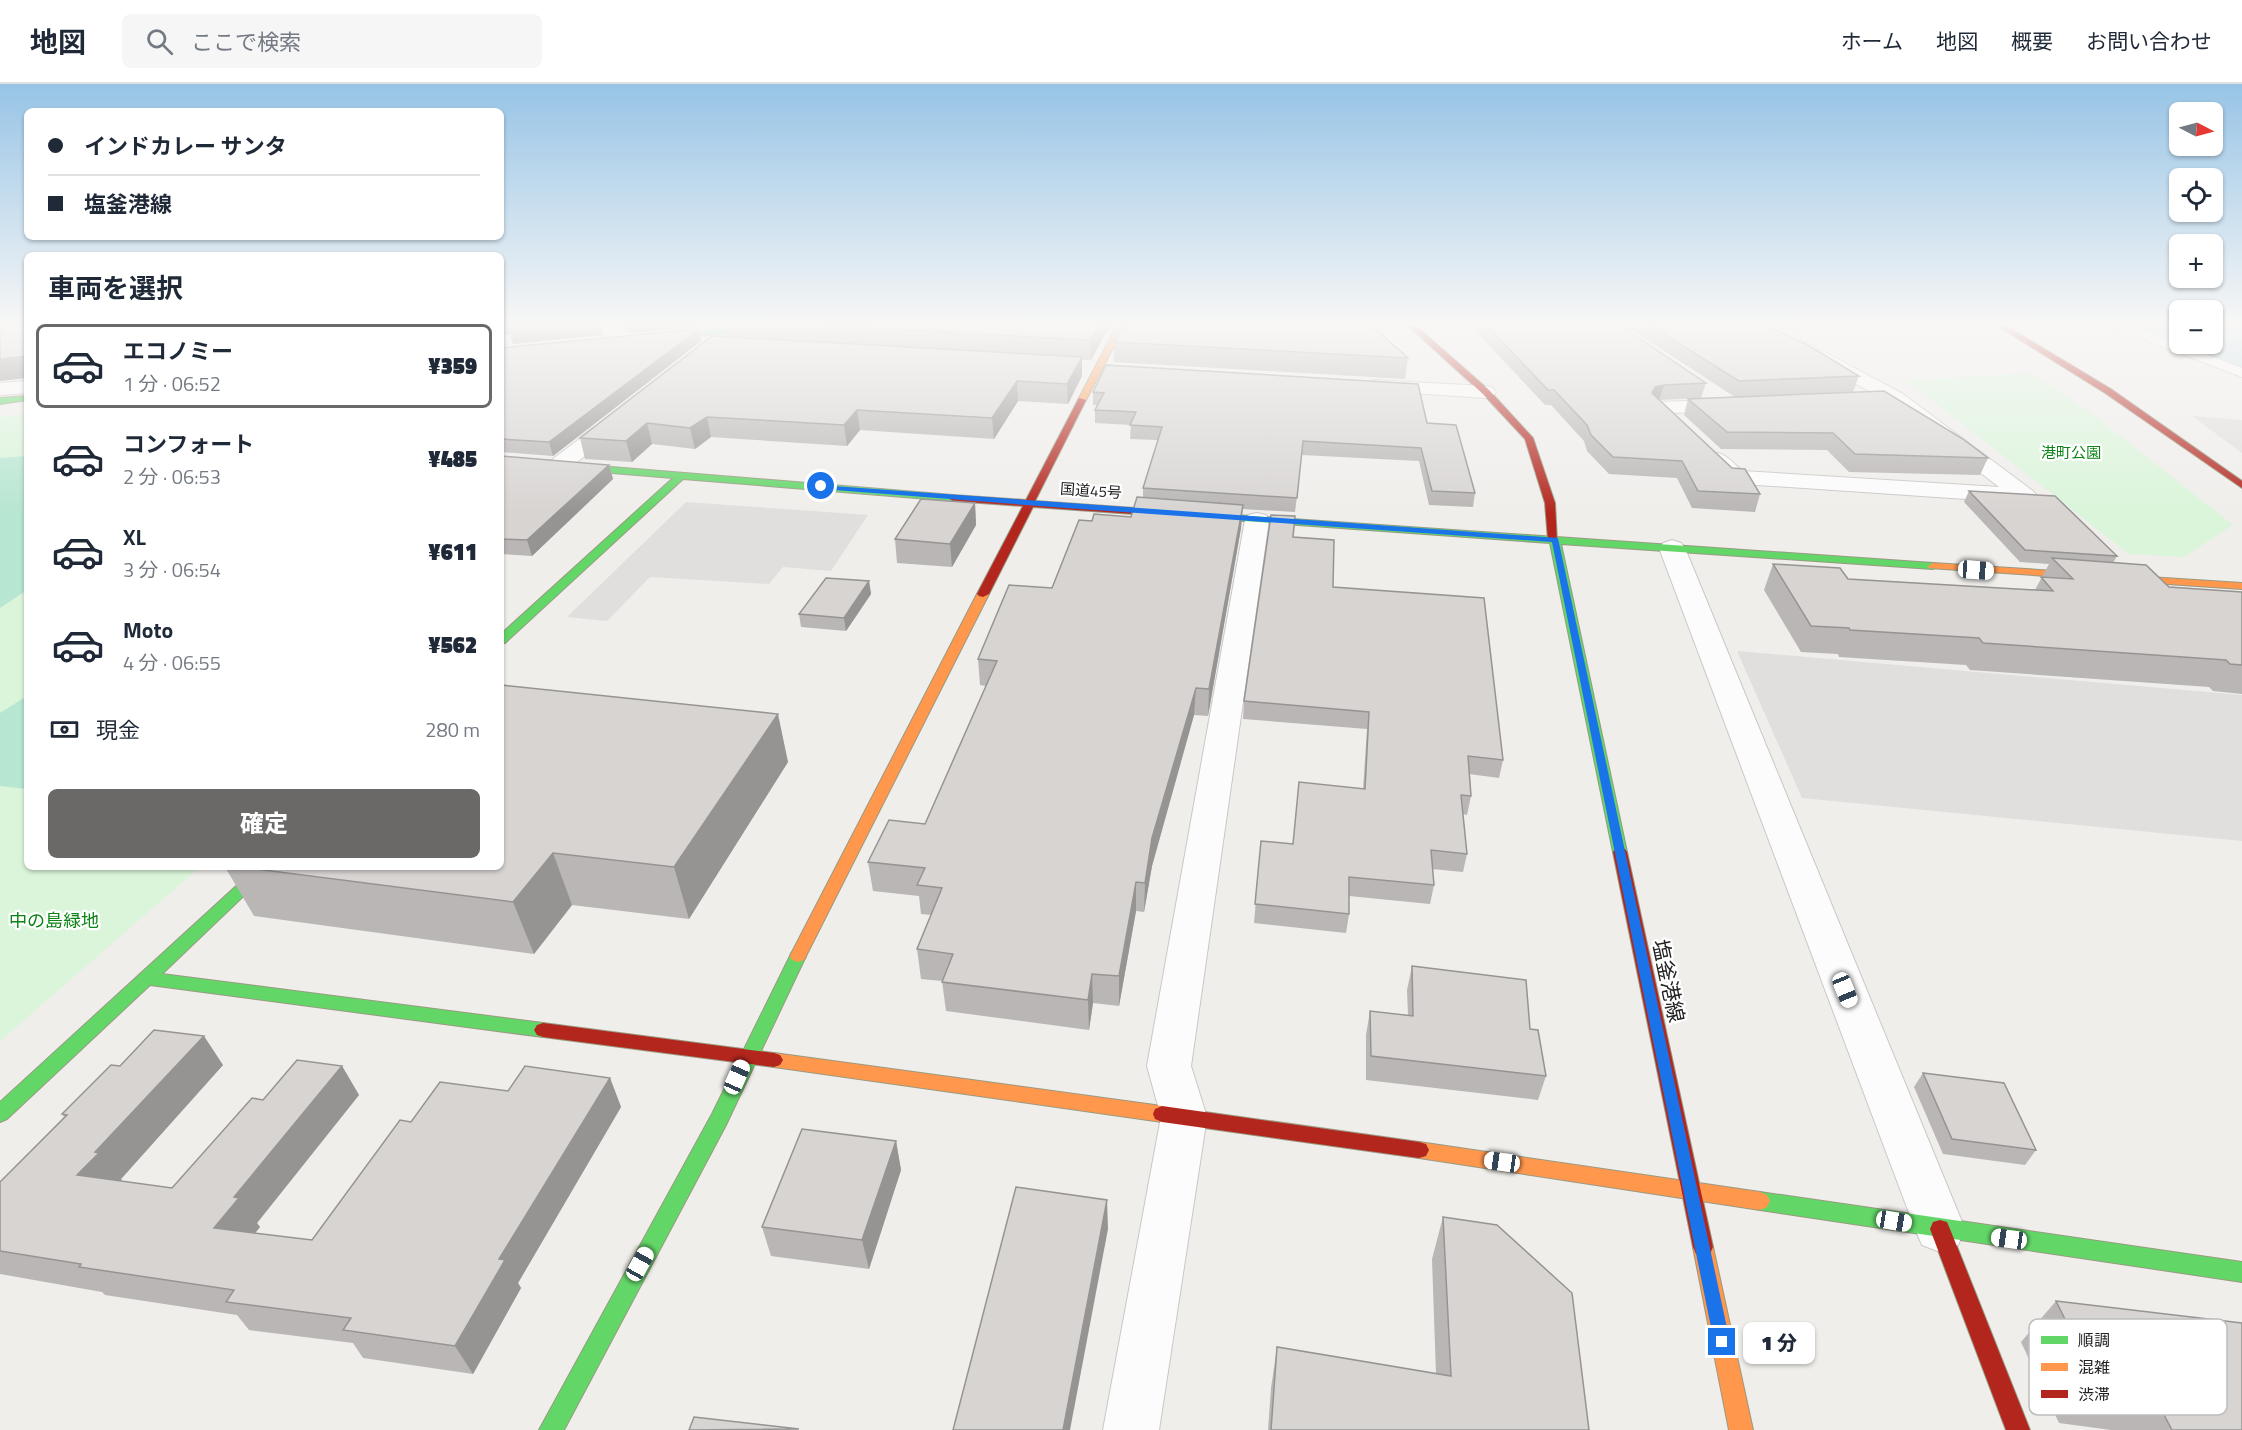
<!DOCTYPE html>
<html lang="ja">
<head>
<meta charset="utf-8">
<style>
  :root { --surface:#fff; --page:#f6f6f7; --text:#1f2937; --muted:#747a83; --line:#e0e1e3; --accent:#6a6968 }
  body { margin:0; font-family:"Titillium Web","Noto Sans JP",sans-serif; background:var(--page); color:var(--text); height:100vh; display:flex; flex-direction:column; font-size:22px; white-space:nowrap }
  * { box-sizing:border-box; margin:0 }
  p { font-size:20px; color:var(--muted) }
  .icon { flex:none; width:33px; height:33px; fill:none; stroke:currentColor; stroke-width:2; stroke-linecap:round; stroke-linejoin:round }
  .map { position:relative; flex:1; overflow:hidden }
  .sheet { position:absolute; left:24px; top:168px; width:480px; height:618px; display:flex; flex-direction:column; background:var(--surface); border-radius:9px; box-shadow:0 2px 4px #0004 }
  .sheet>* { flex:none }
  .guide { position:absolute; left:24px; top:24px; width:480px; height:132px; border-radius:9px; box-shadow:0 2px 4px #0004; display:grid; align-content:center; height:132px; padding:0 24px; background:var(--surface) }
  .needle { width:39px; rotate:96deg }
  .buttons { position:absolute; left:2169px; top:18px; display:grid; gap:12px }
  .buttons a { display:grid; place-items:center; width:54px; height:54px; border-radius:9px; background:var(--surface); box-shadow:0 2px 4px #0004; font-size:30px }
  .end { position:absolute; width:27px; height:27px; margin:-14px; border:8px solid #1a73e8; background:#fff; box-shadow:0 0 0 3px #fff }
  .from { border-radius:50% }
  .bubble { position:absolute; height:42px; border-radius:9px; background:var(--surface); box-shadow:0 2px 4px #0004; font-size:20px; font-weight:800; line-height:42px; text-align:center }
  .car { position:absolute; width:18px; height:36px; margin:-18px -9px; border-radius:8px; box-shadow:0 0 4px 2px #0007; background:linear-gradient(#fff 24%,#345 0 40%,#fff 0 76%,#345 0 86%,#fff 0) }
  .guide b { display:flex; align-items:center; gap:21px; height:57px; font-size:22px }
  .guide b+b { border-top:2px solid var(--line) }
  .guide i { width:15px; height:15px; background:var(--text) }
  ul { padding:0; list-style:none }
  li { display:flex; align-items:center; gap:18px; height:84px; margin:0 12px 9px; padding:0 12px; border:3px solid transparent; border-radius:9px }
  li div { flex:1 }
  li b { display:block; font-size:22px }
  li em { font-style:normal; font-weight:800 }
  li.on { border-color:var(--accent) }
  li>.icon { width:54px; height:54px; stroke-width:1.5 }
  h2 { padding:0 24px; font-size:27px; line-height:72px }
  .pay { display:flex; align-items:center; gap:15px; height:66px; padding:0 24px; font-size:22px }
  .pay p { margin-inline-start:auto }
  .primary-button { display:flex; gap:12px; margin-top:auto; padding:12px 24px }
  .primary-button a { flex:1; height:69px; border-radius:9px; background:var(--accent); color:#fff; font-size:24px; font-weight:800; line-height:69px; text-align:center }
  header { display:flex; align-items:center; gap:36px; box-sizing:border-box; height:84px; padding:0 30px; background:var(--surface); border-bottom:2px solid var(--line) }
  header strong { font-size:28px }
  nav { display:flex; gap:33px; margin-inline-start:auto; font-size:21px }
  .search { width:420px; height:54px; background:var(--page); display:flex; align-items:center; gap:15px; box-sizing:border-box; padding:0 21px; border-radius:9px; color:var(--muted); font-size:22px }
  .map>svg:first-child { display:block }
  .park { fill:#daf5da }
  .pitch { fill:#b7e6d2 }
  .parking { fill:#e0dfde }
  .water { fill:#bfdbe3 }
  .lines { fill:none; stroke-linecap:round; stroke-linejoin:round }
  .lane-casing { stroke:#c9c8c7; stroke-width:2 }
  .street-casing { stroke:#c9c8c7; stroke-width:2 }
  .fast-casing { stroke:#999a82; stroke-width:2 }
  .slow-casing { stroke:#999a82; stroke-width:2 }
  .jam-casing { stroke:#999a82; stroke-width:2 }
  .lane { fill:#fdfcfc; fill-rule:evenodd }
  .street { fill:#fdfcfc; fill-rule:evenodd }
  .fast { fill:#63d668; fill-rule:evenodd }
  .slow { fill:#ff974d; fill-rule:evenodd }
  .jam { fill:#b3261e; fill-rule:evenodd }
  .wall { fill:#b9b6b5 }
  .shaded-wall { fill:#969493 }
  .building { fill:#d7d4d2; stroke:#969493; stroke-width:1.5 }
  .route { fill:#1a73e8 }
  .labels { text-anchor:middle; stroke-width:4.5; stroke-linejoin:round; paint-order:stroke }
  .far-park-label { font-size:15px; fill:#0c8416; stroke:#fff }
  .far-street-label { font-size:15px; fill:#222; stroke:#fff }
  .park-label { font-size:18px; fill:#0c8416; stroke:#fff }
  .near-street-label { font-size:21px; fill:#222; stroke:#fff }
  .key { fill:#fff; stroke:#bdbdbd; stroke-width:1.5 }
  .key-label { font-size:16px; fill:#222 }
</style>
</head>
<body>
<header>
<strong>地図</strong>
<div class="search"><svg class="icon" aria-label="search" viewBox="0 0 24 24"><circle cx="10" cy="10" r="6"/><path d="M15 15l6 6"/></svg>ここで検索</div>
<nav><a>ホーム</a><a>地図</a><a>概要</a><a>お問い合わせ</a></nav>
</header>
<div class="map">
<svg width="2242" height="1346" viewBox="0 0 2242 1346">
  <rect width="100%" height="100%" fill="#f0eeeb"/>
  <g class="park">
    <polygon points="2031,289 2090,328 2233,441 2184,473 2129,470 1906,296"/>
    <polygon points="27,330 27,783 200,783 0,957 0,333"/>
  </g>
  <g class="pitch">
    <polygon points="27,372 27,506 0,524 0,374"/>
    <polygon points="27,612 27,705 0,702 0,629"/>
  </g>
  <g class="parking">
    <polygon points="2192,332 2242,336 2242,369"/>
    <polygon points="686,418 868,431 831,487 783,483 769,500 650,493 607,537 567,533"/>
    <polygon points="1737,567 2242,611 2242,757 1802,714"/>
  </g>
  <g class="water">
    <polygon points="2133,241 2179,241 2180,259 2132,241"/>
    <polygon points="2213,241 2242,241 2242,283 2180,260 2212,260"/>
  </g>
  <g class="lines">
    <g class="lane-casing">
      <polygon id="lane" points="2113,241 2130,241 2242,284 2242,293 2114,244"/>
    </g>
    <g class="street-casing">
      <g id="street">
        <path d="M596,241H617L637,257L634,261C621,264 604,252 596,241Z"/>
        <path d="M1752,241H1774L1903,310L2033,407L2037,412L2033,417L2025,419L1728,399L1703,374L1706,369C1723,365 1731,377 1742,387L1999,403L1889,318L1755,245Z"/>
        <polygon points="1374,296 1486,302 1493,304 1496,308 1493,312 1486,314 1367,306 1364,302 1367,298"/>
        <polygon points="27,297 27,309 0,311 0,299"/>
        <polygon points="1730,315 1737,317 1740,321 1737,325 1660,330 1653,328 1650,324 1653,320 1660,318"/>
        <polygon points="617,330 624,332 628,336 624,340 565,388 557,390 549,388 546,383 549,378 610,332"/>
        <polygon points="1257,429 1266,431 1269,436 1191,982 1207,1033 1159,1346 1103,1346 1161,1033 1147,982 1245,436 1248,431"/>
        <polygon points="1672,456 1681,459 1685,464 1965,1145 1958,1161 1940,1168 1922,1161 1915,1145 1659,464 1663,459"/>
      </g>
    </g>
    <g class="fast-casing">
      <g id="fast">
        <polygon points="770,241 797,241 793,243 654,256 650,254 654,252"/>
        <polygon points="27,312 27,316 0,320 0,314"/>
        <polygon points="501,374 953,411 958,414 953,417 683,395 505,559 501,560 501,550 673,394 501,380"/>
        <polygon points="1206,429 1933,479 1938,482 1933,485 1561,460 1627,768 1625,771 1615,771 1613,768 1550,459 1202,434 1202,430"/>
        <polygon points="257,783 274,783 162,890 543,939 549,941 552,946 549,951 543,953 150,901 7,1035 0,1038 0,1018"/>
        <polygon points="798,866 804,868 806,872 726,1041 564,1346 539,1346 712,1030 790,872 792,868"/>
        <polygon points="1760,1108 2242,1178 2242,1198 1760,1126 1753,1123 1750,1117 1753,1111"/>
      </g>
    </g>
    <g class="slow-casing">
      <g id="slow">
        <polygon points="1117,241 1125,241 1086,316 1079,318 1078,316"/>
        <polygon points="1933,479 2242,499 2242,505 1929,484 1928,482"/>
        <polygon points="983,507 989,510 806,872 804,876 798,878 792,876 790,872 977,510"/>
        <polygon points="774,969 1162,1022 1169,1025 1171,1030 1169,1035 1162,1038 774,983 768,981 765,976 768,971"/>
        <polygon points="1419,1058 1760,1108 1767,1111 1770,1117 1767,1123 1760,1126 1419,1074 1412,1072 1409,1066 1412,1060"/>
        <polygon points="1703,1154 1710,1156 1713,1163 1753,1346 1729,1346 1693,1163 1696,1156"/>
      </g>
    </g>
    <g class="jam-casing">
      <g id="jam">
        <polygon points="1407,241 1415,241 1489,306 1533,354 1555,419 1557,458 1553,459 1548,456 1545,419 1525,355 1483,310"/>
        <polygon points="1996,241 2005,241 2111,305 2242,397 2242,404 2105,309"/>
        <polygon points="1079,314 1086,316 1035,417 1206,429 1211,432 1206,435 1033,423 989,510 983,513 979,512 977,510 1023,422 953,417 948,414 953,411 1026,416"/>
        <polygon points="1620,763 1625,765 1627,768 1713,1163 1710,1170 1703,1172 1696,1170 1693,1163 1613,768 1615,765"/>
        <polygon points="543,939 774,969 780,971 783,976 780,981 774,983 543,953 537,951 534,946 537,941"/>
        <polygon points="1162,1022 1419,1058 1426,1060 1429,1066 1426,1072 1419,1074 1162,1038 1155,1035 1153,1030 1155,1025"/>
        <polygon points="1940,1136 1947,1138 1950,1145 2030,1346 2006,1346 1930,1145 1933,1138"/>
      </g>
    </g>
    <use href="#lane" class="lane"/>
    <use href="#street" class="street"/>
    <use href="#fast" class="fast"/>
    <use href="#slow" class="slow"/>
    <use href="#jam" class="jam"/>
  </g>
  <g class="wall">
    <polygon points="620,241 714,241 630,249"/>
    <polygon points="724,241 1110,241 1091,276 1082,276 1082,292 1068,320 1018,317 994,355 860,346 847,362 711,353 695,365 652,360 632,378 585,375 580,354 727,253"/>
    <polygon points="1470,241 1619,241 1706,299 1701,314 1659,316 1760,410 1755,428 1692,424 1677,394 1609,390 1587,367 1584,357 1551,321 1545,321"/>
    <polygon points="1624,241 1766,241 1859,292 1853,308 1735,313"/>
    <polygon points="699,245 701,257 553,372 501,368 501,264"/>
    <polygon points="1114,258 1408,274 1405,295 1114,278"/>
    <polygon points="1093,308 1427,339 1475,409 1473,423 1429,421 1419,377 1302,371 1295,428 1242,425 1241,444 1208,632 1194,631 1152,782 1144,828 1136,827 1119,922 1093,919 1089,946 946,927 942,897 921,895 917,865 931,831 921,830 919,812 873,807 868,778 925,740 986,602 980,601 978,575 1052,504 1092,437 1131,433 1143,414 1143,404 1158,356 1130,355 1131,341 1095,339 1095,326 1097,321 1093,321"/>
    <polygon points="1688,315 1988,374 1980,391 1849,388 1827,366 1721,365 1684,331"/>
    <polygon points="501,372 609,381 613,395 532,472 501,470"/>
    <polygon points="1969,407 2117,472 2113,479 2169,503 2242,508 2242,610 2213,607 2209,603 1970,586 1966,581 1839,573 1838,570 1801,568 1764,506 1773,480 1848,495 2035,506 2049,480 2020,478 1964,418"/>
    <polygon points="975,419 976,441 952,483 897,479 895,455"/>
    <polygon points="1293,453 1333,503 1503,676 1499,694 1469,690 1471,712 1467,731 1463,730 1467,770 1463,788 1432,785 1434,801 1430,820 1349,812 1349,830 1346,849 1254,839 1261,757 1293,760 1363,705 1367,645 1243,635 1244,617"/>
    <polygon points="869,497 871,510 846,547 801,543 799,530"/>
    <polygon points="788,678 689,835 572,821 534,870 254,832 225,783 501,783"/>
    <polygon points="1412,882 1530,945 1546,992 1538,1016 1366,996 1366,951 1370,927 1408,931 1407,906"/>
    <polygon points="223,981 121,1095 122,1097 172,1104 263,1016 342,982 359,1011 257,1139 260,1143 255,1149 312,1156 411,1038 508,1007 610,994 621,1023 518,1199 521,1204 473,1290 363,1274 353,1259 249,1246 237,1231 105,1211 102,1208 0,1190 0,1098 64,1033 62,1030 120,982"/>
    <polygon points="1923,989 2036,1066 2025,1081 1943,1070 1914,1003"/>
    <polygon points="896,1057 901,1086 869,1185 771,1172 762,1143"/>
    <polygon points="1443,1133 1589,1346 1268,1346 1271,1304 1277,1263 1436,1290 1432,1175"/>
    <polygon points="2056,1217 2242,1346 2111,1346 2059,1339 2021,1258"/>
  </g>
  <g class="shaded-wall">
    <polygon points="501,241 600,241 603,251 513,260 510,250 501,251"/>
    <polygon points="628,241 714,241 630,249"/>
    <polygon points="1099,241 1110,241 1091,276 1090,256"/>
    <polygon points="699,245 701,257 553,372 549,358"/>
    <polygon points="27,272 27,294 0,297 0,275"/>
    <polygon points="1082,273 1082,292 1068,320 1067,300"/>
    <polygon points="1017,297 1018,317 994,355 992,334"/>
    <polygon points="1664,301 1659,316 1652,309 1655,303"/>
    <polygon points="857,326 860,346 847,362 844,341"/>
    <polygon points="707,333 711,353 695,365 690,344"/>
    <polygon points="647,339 652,360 632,378 626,357"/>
    <polygon points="609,381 613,395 532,472 527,456"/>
    <polygon points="975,419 976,441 952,483 950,460"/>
    <polygon points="1243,421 1241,444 1208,632 1209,605"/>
    <polygon points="869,497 871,510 846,547 844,534"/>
    <polygon points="1196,604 1194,631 1152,782 1144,828 1145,799 1152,754"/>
    <polygon points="778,630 788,678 689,835 674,783"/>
    <polygon points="553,769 572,821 534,870 513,818"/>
    <polygon points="1136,798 1136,827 1119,922 1119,892"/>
    <polygon points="1092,890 1093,919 1089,946 1088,916"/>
    <polygon points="204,952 223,981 121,1095 122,1098 77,1091 95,1068"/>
    <polygon points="342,982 359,1011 257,1139 260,1143 237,1172 214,1144 234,1113"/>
    <polygon points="610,994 621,1023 518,1199 521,1204 473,1290 455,1262 499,1175"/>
    <polygon points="896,1057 901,1086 869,1185 862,1156"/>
    <polygon points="1107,1116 1108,1145 1070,1346 1063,1346"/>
  </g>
  <g class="building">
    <polygon points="0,241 27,241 27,272 0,275"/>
    <polygon points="819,241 1099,241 1090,256"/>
    <polygon points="1123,241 1371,241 1408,274 1114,258"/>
    <polygon points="1486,241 1619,241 1706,299 1664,301 1655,303 1652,309 1732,384 1745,385 1760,410 1698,407 1682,377 1613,373 1591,351 1587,341 1554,306 1548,306"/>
    <polygon points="1649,241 1766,241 1808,261 1859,292 1739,297"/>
    <polygon points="699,245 549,358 501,355 501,264"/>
    <polygon points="712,252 1082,273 1067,300 1017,297 992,334 857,326 844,341 707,333 690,344 647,339 626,357 580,354"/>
    <polygon points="1106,281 1418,300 1427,339 1456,341 1475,409 1432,407 1421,364 1303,357 1297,414 1143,404 1162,343 1130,341 1136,328 1095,326 1104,309 1093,308"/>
    <polygon points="1884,307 1963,355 1988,374 1855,370 1833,349 1727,348 1688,315"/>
    <polygon points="501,372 609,381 527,456 501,455"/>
    <polygon points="1969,407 2055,412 2117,472 2025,466"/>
    <polygon points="1137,413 1243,421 1209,605 1196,604 1152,754 1145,799 1136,798 1119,892 1092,890 1088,916 942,898 953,870 917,865 942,804 917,801 925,784 868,778 889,736 925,740 997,577 978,575 1009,501 1052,504 1079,436 1092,437 1094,430 1131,433"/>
    <polygon points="921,415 975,419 950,460 895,455"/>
    <polygon points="1271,431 1295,432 1293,453 1334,456 1333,503 1484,514 1503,676 1468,672 1471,712 1461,711 1467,770 1431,766 1434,801 1349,793 1349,830 1255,820 1261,757 1293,760 1299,698 1365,705 1369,628 1244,617"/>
    <polygon points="2052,474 2146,481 2169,503 2242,508 2242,581 2230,580 2226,576 1983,559 1979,554 1850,546 1849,544 1811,542 1773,480 1840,484 1848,495 2053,507 2041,493 2073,495"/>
    <polygon points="826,494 869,497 844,534 799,530"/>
    <polygon points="501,601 778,630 674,783 553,769 513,818 240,783 501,783"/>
    <polygon points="1412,882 1526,896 1530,945 1538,946 1546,992 1371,972 1370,927 1413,932"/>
    <polygon points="154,946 204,952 95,1068 99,1069 77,1091 172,1104 252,1014 263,1016 297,976 342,982 234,1113 239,1114 214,1144 312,1156 400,1036 411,1038 440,998 508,1007 525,982 610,994 499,1175 505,1176 455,1262 343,1246 351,1234 226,1218 234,1206 79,1183 81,1180 0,1167 0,1098 67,1031 62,1030 111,981 120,982"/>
    <polygon points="1923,989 2004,999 2036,1066 1952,1055"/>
    <polygon points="802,1045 896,1057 862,1156 762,1143"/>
    <polygon points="1016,1103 1107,1116 1063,1346 953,1346"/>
    <polygon points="1443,1133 1497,1141 1572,1209 1589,1346 1271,1346 1277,1263 1451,1292"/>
    <polygon points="2056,1217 2242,1239 2242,1346 2172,1346 2151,1306 2097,1300"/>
    <polygon points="694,1333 799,1345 689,1346"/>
  </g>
  <linearGradient id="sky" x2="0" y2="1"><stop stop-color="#97c4e6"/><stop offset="0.56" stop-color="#f8f7f6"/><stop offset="1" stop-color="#f8f7f6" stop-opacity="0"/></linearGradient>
  <rect width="2242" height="429" fill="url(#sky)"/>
  <polygon class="route" points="819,401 1558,454 1730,1258 1728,1264 1722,1266 1716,1264 1714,1258 1552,458 1052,423 821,405"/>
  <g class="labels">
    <g class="far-park-label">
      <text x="2071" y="374">港町公園</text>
    </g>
    <g class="far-street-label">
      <text transform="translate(1091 407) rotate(4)" y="5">国道45号</text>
    </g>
    <g class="park-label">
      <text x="54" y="843">中の島緑地</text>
    </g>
    <g class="near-street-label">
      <text transform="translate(1668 897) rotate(78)" y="7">塩釜港線</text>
    </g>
  </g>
  <rect x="2029" y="1235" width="198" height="96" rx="9" class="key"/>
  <rect x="2041" y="1252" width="27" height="8" fill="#63d668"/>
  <rect x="2041" y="1279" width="27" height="8" fill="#ff974d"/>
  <rect x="2041" y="1306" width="27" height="8" fill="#b3261e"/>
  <g class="key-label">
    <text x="2078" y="1262">順調</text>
    <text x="2078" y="1289">混雑</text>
    <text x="2078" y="1316">渋滞</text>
  </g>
</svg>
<div class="buttons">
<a><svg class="needle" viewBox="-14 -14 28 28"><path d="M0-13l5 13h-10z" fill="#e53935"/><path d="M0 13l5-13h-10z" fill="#747a83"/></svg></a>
<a><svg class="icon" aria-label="locate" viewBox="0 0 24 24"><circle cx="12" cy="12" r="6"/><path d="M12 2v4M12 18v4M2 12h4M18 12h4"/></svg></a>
<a>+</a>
<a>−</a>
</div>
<i class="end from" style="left:821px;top:402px"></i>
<i class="end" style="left:1722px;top:1258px"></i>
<div class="bubble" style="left:1743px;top:1238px;width:72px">1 分</div>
<i class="car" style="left:1976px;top:486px;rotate:94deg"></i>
<i class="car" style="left:1845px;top:906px;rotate:158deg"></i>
<i class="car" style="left:737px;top:993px;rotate:24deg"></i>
<i class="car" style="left:1502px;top:1078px;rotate:278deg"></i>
<i class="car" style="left:1894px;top:1137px;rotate:99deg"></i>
<i class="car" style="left:2009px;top:1155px;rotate:278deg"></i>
<i class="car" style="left:640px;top:1180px;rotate:29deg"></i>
<div class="guide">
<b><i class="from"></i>インドカレー サンタ</b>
<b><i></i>塩釜港線</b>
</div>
<section class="sheet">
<h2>車両を選択</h2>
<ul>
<li class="on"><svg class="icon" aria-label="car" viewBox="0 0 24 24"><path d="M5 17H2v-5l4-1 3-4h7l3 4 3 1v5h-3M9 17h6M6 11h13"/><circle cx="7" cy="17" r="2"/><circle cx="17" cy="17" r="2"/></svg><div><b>エコノミー</b><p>1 分 · 06:52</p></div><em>¥359</em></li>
<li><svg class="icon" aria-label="car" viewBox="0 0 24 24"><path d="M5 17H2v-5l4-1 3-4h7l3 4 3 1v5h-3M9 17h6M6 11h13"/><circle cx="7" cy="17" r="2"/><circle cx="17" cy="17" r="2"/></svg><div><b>コンフォート</b><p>2 分 · 06:53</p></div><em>¥485</em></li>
<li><svg class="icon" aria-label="car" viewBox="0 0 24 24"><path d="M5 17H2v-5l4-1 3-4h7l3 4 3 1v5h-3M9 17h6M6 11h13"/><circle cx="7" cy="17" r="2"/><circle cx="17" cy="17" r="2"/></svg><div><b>XL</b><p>3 分 · 06:54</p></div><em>¥611</em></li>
<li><svg class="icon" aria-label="car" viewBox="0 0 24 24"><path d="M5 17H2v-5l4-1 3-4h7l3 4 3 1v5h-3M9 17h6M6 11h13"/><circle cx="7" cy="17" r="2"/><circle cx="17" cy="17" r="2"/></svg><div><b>Moto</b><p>4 分 · 06:55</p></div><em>¥562</em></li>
</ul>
<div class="pay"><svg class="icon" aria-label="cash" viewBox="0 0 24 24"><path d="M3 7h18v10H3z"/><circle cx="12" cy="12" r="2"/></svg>現金<p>280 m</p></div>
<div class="primary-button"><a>確定</a></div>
</section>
</div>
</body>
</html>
